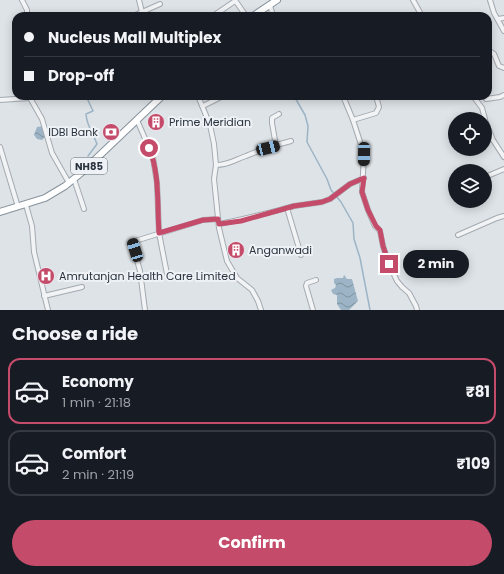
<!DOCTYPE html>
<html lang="en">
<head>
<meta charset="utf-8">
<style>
  :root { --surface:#171b24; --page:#242831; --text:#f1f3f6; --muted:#9ea1a6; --line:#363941; --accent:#c44c6a }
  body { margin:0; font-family:Poppins,sans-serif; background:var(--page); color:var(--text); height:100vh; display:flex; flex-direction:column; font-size:15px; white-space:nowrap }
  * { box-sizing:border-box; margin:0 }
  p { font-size:13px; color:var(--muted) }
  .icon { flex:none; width:22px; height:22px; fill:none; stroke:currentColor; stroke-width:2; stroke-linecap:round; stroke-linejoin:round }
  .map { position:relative; height:310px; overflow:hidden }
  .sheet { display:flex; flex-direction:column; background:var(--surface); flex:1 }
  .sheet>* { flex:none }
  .hud { position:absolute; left:12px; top:12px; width:480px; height:88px; border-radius:12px; box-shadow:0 2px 10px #0003; display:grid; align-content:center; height:88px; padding:0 12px; background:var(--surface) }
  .tools { position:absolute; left:448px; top:112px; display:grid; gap:8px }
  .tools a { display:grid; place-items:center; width:44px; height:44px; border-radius:50%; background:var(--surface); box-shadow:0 2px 10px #0003; font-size:20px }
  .end { position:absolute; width:18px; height:18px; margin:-9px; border:5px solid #c44c6a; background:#fff; box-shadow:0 0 0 2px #fff }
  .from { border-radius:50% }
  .bubble { position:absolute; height:28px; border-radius:14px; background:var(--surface); box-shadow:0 2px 10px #0003; font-size:13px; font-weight:700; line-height:28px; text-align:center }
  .car { position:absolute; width:12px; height:24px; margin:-12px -6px; border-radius:5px; box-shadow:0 0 3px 1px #0007; background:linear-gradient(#222 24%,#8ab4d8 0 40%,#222 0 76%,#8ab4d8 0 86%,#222 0) }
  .hud b { display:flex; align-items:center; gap:14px; height:38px; font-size:15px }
  .hud b+b { border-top:1px solid var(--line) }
  .hud i { width:10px; height:10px; background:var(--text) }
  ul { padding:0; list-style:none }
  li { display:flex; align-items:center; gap:12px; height:66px; margin:0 8px 6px; padding:0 4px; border:2px solid var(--line); border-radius:12px }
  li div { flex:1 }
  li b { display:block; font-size:15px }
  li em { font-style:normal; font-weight:700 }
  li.current { border-color:var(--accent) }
  li>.icon { width:36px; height:36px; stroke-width:1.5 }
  h2 { padding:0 12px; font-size:18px; line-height:48px }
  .cta { display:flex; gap:8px; margin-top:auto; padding:8px 12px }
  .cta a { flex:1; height:46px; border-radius:24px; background:var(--accent); color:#fff; font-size:16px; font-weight:700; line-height:46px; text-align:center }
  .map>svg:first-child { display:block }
  .water { fill:url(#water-waves) }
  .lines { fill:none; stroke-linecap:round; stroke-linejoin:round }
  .stream { stroke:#9cb4c5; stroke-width:1.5 }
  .minor-casing { stroke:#a4aab1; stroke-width:6 }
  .trunk-casing { stroke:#87929c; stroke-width:8 }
  .minor { stroke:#f1f3f5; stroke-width:4 }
  .trunk { stroke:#fff; stroke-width:6 }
  .route { stroke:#c44c6a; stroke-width:5 }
  .labels { text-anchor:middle; stroke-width:4; stroke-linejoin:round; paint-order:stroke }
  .shield { fill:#eef1f5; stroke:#646b74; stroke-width:1 }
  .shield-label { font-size:10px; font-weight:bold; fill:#29323d }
  .poi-label { font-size:11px; fill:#29323d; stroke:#eef1f5; text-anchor:start }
</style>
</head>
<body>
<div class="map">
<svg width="504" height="310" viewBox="0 0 504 310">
  <defs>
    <pattern id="water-waves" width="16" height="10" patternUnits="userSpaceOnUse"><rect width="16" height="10" fill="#9cb4c5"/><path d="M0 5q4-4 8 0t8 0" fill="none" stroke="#7f93a1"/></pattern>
  </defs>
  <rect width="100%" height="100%" fill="#dee3e7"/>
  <g class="water">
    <polygon points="44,126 46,136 42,140 37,139 34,135 37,127"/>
    <polygon points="344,275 347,279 352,279 358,301 349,310 341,310 337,304 337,295 333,294 331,290 335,288 336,285 334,283 334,279 337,278 343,278"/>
  </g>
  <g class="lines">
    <g class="stream">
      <path d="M86,96L93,111L86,114C87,127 93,133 97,144L88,156"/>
      <polyline points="294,96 305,115 308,126 307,142 327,179 331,190 341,202 353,223 354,239 360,258 370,310"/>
    </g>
    <g class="minor-casing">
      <g id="minor">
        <polyline points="22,0 27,10 27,16"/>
        <polyline points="139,0 142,12"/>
        <polyline points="235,0 246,16"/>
        <polyline points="413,0 422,16"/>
        <polyline points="490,0 494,13 504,31"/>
        <polyline points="270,5 273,16"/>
        <polyline points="133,16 160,4"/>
        <polyline points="213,16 235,1"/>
        <polyline points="498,19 504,18"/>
        <polyline points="488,50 494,54 499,66 504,68"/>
        <polyline points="29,96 42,119 52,153 69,183"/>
        <polyline points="198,96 210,125 214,144 216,165 214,179 217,208 219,228 227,261 237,278 252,290 258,301 261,310"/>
        <polyline points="343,96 353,120 364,154 362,192 368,210 375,226 380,231 383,246 389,264 397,281 402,287 409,293 416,306 417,310"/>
        <polyline points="473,96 482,108 485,119"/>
        <polyline points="484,96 486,99 500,97 504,95"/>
        <polyline points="0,100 30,98"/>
        <polyline points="203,106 223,96"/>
        <polyline points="137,120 153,157 157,183 159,233 167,274"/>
        <polyline points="353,120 376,113 379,107 376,96"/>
        <polyline points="485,120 493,140 504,157"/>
        <polyline points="276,146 272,123 272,118 279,114"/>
        <polyline points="0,147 18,207"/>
        <path d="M216,165C229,165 234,160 246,156C260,150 276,145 291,141"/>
        <polyline points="485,177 504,169"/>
        <polyline points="74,179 84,209"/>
        <polyline points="26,205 32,226 34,252 48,310"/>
        <path d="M219,224C242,220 264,214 287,208"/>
        <polyline points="458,235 497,218 504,216"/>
        <polyline points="301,255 287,208 294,206 322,202 330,199 350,184 364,178"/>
        <polyline points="44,296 82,287"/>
        <polyline points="145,310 140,271 132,242 203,220 218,219"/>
        <polyline points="313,310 306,286 307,283 316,280"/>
      </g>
    </g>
    <g class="trunk-casing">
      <g id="trunk">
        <polyline points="253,16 277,0"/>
        <polyline points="0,212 45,198 65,186 81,173 162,96"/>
      </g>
    </g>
    <use href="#minor" class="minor"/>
    <use href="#trunk" class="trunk"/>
  </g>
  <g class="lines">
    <path class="route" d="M149,148C160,174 157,205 159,233L203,220L218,219L219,224L241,221L294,206L322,202L330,199L350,184L364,178L362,192L368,210L376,226L380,230L383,246L389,264"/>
  </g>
  <defs>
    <g id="building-disc" transform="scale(0.9)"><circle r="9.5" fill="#c44c6a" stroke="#eef1f5"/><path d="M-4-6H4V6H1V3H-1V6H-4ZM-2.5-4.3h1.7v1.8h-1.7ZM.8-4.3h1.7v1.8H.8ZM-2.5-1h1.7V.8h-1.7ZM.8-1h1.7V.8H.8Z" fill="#fff"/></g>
    <g id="bank-disc" transform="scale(0.9)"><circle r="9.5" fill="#c44c6a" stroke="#eef1f5"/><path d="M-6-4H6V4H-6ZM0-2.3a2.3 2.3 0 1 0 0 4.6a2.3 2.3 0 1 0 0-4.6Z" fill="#fff"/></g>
    <g id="hospital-disc" transform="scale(0.9)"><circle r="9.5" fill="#c44c6a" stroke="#eef1f5"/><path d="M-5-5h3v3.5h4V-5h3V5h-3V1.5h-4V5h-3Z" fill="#fff"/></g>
  </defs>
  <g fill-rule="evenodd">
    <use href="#building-disc" x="156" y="122"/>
    <use href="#bank-disc" x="111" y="132"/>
    <use href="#building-disc" x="236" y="250"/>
    <use href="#hospital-disc" x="46" y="276"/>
  </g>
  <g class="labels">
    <rect class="shield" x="71" y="158" width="36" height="16" rx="3"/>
    <g class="shield-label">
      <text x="89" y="170">NH85</text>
    </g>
    <g class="poi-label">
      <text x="169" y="126">Prime Meridian</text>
      <text x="98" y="136" text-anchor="end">IDBI Bank</text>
      <text x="249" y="254">Anganwadi</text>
      <text x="59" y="280">Amrutanjan Health Care Limited</text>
    </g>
  </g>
</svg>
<div class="tools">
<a><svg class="icon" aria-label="locate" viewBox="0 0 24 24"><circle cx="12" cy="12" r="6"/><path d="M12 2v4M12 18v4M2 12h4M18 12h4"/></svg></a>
<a><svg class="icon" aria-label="layers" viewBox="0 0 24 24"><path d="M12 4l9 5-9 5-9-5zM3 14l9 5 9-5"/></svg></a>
</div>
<i class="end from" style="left:149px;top:148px"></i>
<i class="end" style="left:389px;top:264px"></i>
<div class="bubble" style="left:403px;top:250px;width:66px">2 min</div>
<i class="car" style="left:268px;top:148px;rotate:76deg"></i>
<i class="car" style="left:364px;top:154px;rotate:181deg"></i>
<i class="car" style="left:135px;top:250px;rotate:343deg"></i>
<div class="hud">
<b><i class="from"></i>Nucleus Mall Multiplex</b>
<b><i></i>Drop-off</b>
</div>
</div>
<section class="sheet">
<h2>Choose a ride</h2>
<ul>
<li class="current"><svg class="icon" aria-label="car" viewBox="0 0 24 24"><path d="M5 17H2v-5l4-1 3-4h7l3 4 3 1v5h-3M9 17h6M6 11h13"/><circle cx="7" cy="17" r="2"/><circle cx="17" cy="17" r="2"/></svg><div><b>Economy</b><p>1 min · 21:18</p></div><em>₹81</em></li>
<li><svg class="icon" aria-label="car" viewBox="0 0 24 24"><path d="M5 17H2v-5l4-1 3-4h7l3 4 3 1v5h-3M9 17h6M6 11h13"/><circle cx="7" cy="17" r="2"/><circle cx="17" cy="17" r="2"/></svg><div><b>Comfort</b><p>2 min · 21:19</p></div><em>₹109</em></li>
</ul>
<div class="cta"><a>Confirm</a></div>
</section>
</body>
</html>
